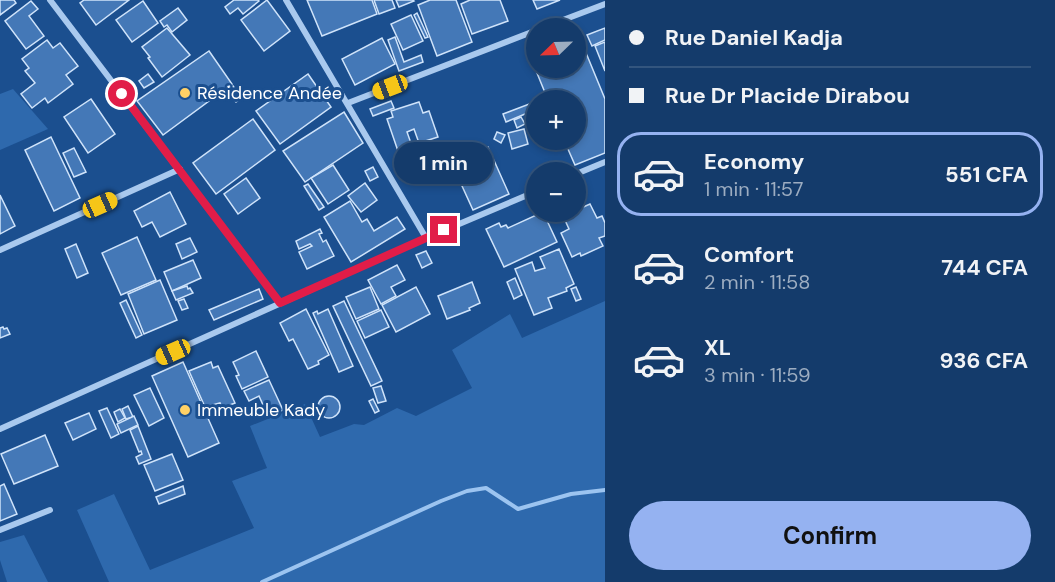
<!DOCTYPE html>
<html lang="en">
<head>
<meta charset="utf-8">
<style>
  :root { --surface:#143b6b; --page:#1d4271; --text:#f1f3f6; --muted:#9dadc1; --line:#33557e; --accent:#95b2f1 }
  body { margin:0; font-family:"DM Sans",sans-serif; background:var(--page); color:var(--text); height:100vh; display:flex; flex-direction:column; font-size:22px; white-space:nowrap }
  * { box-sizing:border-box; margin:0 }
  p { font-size:20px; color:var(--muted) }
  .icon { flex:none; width:33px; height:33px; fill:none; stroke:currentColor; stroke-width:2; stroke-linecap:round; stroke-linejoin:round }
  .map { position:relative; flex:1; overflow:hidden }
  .panel { display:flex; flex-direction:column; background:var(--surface); width:450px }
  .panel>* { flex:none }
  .guide { display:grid; align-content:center; height:132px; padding:0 24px; background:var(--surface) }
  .needle { width:39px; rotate:247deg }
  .tools { position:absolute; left:526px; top:18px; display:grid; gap:12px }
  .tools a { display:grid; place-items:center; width:60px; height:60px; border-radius:50%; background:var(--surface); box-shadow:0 3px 9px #0003,0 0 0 2px var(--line); font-size:30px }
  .end { position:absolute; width:27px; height:27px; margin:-14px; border:8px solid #e11d48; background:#fff; box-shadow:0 0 0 3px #fff }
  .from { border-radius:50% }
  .bubble { position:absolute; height:42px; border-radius:21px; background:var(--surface); box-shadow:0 3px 9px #0003,0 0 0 2px var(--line); font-size:20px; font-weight:700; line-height:42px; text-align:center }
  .car { position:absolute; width:18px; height:36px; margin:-18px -9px; border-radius:8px; box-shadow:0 0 4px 2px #0007; background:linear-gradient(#f5c518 24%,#345 0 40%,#f5c518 0 76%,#345 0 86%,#f5c518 0) }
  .guide b { display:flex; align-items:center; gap:21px; height:57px; font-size:22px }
  .guide b+b { border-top:2px solid var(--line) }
  .guide i { width:15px; height:15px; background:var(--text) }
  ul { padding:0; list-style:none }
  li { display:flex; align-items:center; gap:18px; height:84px; margin:0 12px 9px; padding:0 12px; border:3px solid transparent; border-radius:24px }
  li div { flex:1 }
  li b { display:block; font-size:22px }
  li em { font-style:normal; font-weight:700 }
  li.current { border-color:var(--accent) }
  li>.icon { width:54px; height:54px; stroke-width:1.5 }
  .cta { display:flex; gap:12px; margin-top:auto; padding:12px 24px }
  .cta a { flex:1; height:69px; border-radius:36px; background:var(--accent); color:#111; font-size:24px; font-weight:700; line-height:69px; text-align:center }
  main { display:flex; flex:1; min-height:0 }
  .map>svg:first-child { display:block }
  .green { fill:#2e69ad }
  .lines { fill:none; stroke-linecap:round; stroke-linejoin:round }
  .stream { stroke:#9cc4f0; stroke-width:4 }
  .building { fill:#4478b7; stroke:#cfe3fa; stroke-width:1.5 }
  .street { stroke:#a9c9ee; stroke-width:6 }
  .route { stroke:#e11d48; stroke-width:8 }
  .poi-dot { fill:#ffd166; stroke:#1b4f8f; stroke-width:2 }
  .labels { text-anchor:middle; stroke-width:6; stroke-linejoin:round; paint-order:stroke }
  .poi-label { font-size:18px; fill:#fff; stroke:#1b4f8f; text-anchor:start }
</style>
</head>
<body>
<main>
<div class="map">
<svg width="605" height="582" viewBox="0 0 605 582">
  <rect width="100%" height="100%" fill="#1b4f8f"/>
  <g class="green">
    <polygon points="13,89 48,129 0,150 0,94"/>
    <polygon points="605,301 605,582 109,582 77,510 114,494 150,570 254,528 232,481 267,468 250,426 305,404 320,437 354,424 364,425 397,408 416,416 472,388 452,350 510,314 522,338"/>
    <polygon points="24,535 48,582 7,582 0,560 0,542"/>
  </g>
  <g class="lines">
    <polyline class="stream" points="262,582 441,501 467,491 486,488 518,509 571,494 605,490"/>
  </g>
  <g class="building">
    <polygon points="0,0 14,0 16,3 0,15"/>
    <polygon points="84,0 129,0 96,25 80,3"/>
    <polygon points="234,0 258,0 259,1 243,14 238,8 230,14 225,7"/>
    <polygon points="267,0 290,31 264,51 241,20"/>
    <polygon points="307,0 372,0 377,14 322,36"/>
    <polygon points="374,0 392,0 395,8 379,14"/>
    <polygon points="396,0 413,0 414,1 399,7"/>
    <polygon points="430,0 456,0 472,42 437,56 418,5"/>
    <polygon points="470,0 500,0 508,21 472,34 461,4"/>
    <polygon points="533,0 560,0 537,9"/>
    <polygon points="31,1 38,9 29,16 44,36 26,49 5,21"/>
    <polygon points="143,1 158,23 132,42 116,20"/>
    <polygon points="178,8 187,20 172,32 167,25 164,27 160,21"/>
    <polygon points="417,13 428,37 425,38 414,15"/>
    <polygon points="411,15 423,41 403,50 391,24"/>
    <polygon points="167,28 190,55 162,77 148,58 150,57 142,47"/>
    <polygon points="605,28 605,40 592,46 587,35"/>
    <polygon points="577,31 605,99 605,153 575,165 564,140 576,140 576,100 548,100 528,51 537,48 537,68 576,68"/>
    <polygon points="395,37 404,62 421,55 423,62 399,71 388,40"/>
    <polygon points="382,38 395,64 355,85 342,59"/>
    <polygon points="47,40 53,48 60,43 78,66 66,75 73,84 48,103 45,98 32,108 21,94 35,83 25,71 29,68 22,59"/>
    <polygon points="605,42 605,71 595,46"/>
    <polygon points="209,51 232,84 163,135 137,101"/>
    <polygon points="148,74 154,82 144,88 139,81"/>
    <polygon points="308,74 331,107 280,144 256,111"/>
    <polygon points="233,86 242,98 236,102 227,90"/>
    <polygon points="91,99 115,134 88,153 64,117"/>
    <polygon points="391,101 394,108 373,116 370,109"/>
    <polygon points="537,101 537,109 506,122 503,114"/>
    <polygon points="419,102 423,113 429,111 438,137 419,143 414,129 407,132 412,146 398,151 387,119 393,117 391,111"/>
    <polygon points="344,112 363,143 305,182 283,151"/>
    <polygon points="521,117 525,124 517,128 514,120"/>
    <polygon points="253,119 275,150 216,194 193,163"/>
    <polygon points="524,129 528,144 512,149 508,133"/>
    <polygon points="497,132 505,135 501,143 494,139"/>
    <polygon points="51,137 80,198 54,211 25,150"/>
    <polygon points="488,147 509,194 473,210 452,164"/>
    <polygon points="74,148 86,172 74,177 63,153"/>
    <polygon points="560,162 563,169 556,172 553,165"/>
    <polygon points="333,165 349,190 328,204 311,178"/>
    <polygon points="373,167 378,177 370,181 365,171"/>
    <polygon points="246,178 260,198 238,214 224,194"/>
    <polygon points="365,183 377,200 361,212 348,196"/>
    <polygon points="308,184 324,207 319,210 304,186"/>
    <polygon points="170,192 186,224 160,237 152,222 142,227 134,211"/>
    <polygon points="0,195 15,226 0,234"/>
    <polygon points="350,201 362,222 367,219 374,231 397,217 405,229 351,262 324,217"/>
    <polygon points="590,204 597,218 602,216 605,223 605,236 599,238 603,246 581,256 580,253 572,257 561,233 569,229 563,216"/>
    <polygon points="543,212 557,242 504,267 486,229 499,223 501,227 506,225 508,228"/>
    <polygon points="320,229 322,233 319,234 323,242 326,240 334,256 307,269 299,252 312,246 310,244 299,249 296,241"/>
    <polygon points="137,237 156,280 121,295 102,253"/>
    <polygon points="190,238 197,252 182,259 176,244"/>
    <polygon points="76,244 88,273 77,278 65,249"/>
    <polygon points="559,249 574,284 566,288 567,291 548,298 552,308 534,315 515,269 532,262 535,271 545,268 540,257"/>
    <polygon points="426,251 432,263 422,268 416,255"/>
    <polygon points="193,260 201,278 172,291 164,272"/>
    <polygon points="397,265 405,280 391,287 396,296 381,304 368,280"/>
    <polygon points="515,278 522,295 514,299 507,282"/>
    <polygon points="160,280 177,320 144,334 128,294"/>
    <polygon points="472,282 480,303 469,308 470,310 447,319 438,296"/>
    <polygon points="187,286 188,289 190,288 193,293 176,300 172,291"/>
    <polygon points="370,287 379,309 356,319 346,297"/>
    <polygon points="416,287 430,314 396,332 382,305"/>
    <polygon points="576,287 581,299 576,301 571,289"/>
    <polygon points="259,289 263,299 214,320 209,310"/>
    <polygon points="184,299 188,308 182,310 178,301"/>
    <polygon points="126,300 142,335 136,338 120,303"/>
    <polygon points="344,301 382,381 371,386 333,306"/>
    <polygon points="306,309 329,355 318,361 319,364 308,369 293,339 289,341 280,323"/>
    <polygon points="328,309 353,366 339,372 313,313 317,311 318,314"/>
    <polygon points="381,310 389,327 365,338 357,321"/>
    <polygon points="3,327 4,329 7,328 10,334 0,338 0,328"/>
    <polygon points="256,351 268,377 242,389 236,376 239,375 233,362"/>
    <polygon points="183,362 219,443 188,457 152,376"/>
    <polygon points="211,362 213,368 218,366 235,403 222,408 220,403 205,407 189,371"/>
    <polygon points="269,380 283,410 268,416 259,396 249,401 244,391"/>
    <polygon points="381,386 386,401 378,403 373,388"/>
    <polygon points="150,388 164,418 149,426 134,395"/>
    <circle cx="329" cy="407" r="11"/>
    <polygon points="373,399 379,411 375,413 369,401"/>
    <polygon points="128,406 133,417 126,419 122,409"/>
    <polygon points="107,408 119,434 111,438 99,411"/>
    <polygon points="120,409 125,418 118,422 114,412"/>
    <polygon points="89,413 96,429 73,440 65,423"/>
    <polygon points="134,416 138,425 121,433 117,424"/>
    <polygon points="138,426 151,459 139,464 136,457 142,454 141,451 139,452 130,430"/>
    <polygon points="45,435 58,466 14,484 1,454"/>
    <polygon points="172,454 183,480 155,491 144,465"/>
    <polygon points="4,484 17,514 0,521 0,486"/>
    <polygon points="183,486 185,494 159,504 156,497"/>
  </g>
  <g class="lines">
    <g class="street">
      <polyline points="50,0 280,303"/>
      <polyline points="286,0 426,238"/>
      <polyline points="542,28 605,4"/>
      <polyline points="348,103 537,30"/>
      <polyline points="576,174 605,162"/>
      <polyline points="0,250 180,169"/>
      <polyline points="0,429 426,238 537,191"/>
      <polyline points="0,530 50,510"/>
    </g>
  </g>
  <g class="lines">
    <polyline class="route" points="122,94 280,303 444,230"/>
  </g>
  <g class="poi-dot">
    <circle cx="185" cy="93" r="6"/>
    <circle cx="185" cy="410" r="6"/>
  </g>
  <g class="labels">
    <g class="poi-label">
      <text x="197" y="99">Résidence Andée</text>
      <text x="197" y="416">Immeuble Kady</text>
    </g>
  </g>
</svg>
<div class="tools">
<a><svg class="needle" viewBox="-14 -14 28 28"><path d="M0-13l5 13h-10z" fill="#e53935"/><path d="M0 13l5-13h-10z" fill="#9dadc1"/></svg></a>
<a>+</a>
<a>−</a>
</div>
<i class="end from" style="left:122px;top:94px"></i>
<i class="end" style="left:444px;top:230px"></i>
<div class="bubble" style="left:394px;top:142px;width:99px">1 min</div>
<i class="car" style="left:390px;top:87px;rotate:249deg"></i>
<i class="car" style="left:100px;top:205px;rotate:66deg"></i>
<i class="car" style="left:173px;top:352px;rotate:246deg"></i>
</div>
<section class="panel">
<div class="guide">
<b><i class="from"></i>Rue Daniel Kadja</b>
<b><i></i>Rue Dr Placide Dirabou</b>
</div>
<ul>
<li class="current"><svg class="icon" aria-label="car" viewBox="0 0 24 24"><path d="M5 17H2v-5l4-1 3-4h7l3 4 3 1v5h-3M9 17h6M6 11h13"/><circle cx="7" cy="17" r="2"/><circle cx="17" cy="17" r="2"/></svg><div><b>Economy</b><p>1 min · 11:57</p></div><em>551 CFA</em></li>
<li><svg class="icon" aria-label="car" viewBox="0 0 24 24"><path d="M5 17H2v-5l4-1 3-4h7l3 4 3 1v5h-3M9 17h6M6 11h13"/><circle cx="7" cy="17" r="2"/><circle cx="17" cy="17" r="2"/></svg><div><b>Comfort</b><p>2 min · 11:58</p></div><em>744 CFA</em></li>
<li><svg class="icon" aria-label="car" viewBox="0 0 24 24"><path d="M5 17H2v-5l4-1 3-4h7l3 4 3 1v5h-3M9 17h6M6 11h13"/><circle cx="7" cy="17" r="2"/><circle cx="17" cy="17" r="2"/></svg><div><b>XL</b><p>3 min · 11:59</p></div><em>936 CFA</em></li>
</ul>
<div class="cta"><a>Confirm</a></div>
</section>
</main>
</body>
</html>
